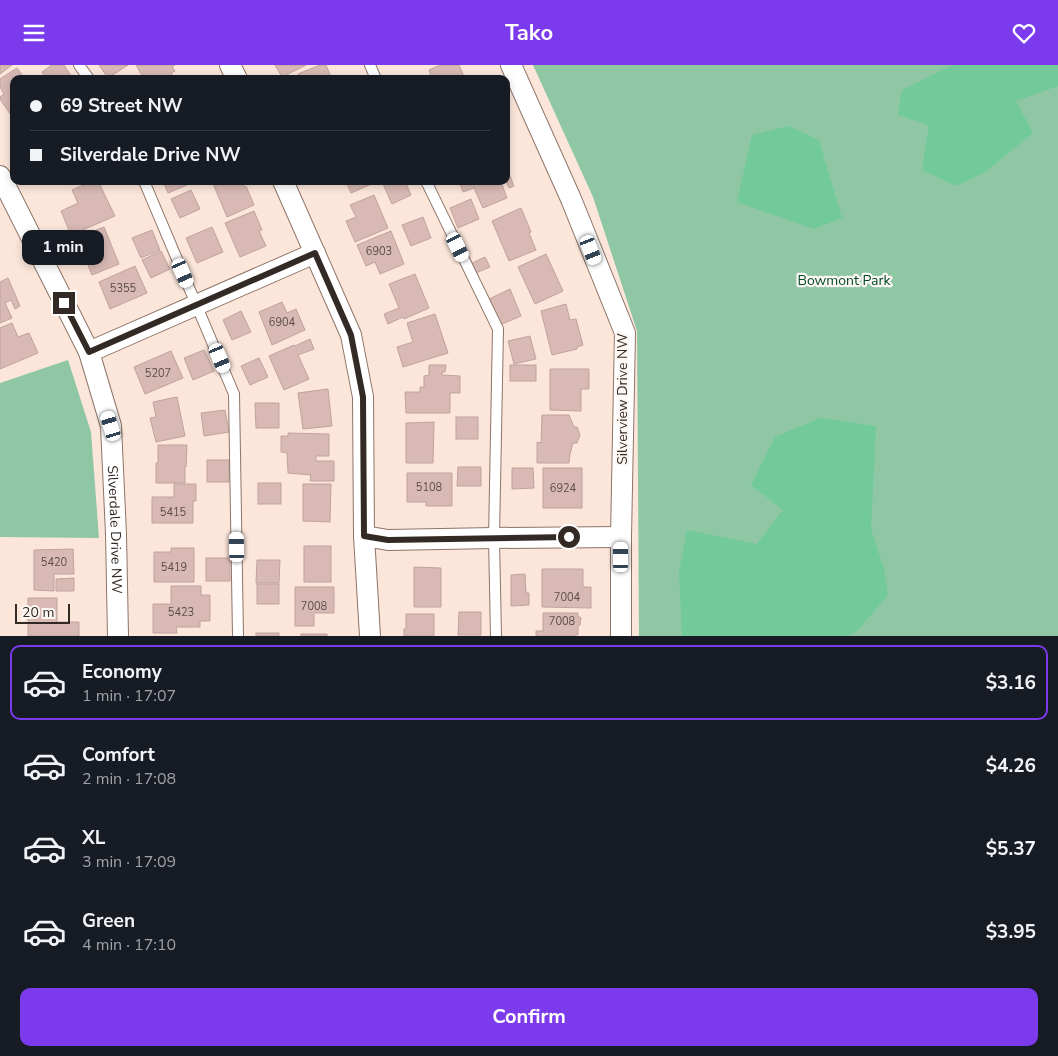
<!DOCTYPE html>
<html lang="en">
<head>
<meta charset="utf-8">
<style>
  :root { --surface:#171b24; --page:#242831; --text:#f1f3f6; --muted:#9ea1a6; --line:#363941; --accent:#7c3aed }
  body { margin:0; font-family:"Nunito Sans",sans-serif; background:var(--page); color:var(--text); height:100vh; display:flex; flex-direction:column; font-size:19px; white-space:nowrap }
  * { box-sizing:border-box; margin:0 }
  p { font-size:16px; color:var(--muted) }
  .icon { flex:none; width:28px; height:28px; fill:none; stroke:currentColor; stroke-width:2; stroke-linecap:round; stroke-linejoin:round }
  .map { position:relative; height:571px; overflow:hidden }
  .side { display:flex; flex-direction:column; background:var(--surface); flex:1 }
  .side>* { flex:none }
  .banner { position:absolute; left:10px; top:10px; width:500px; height:110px; border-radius:10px; box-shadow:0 2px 8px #0003; display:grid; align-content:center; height:110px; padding:0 20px; background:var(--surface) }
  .scale { position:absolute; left:15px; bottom:12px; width:55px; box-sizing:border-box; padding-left:5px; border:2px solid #342a25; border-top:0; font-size:14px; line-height:18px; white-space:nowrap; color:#342a25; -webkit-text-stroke:4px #fdf7f4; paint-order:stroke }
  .end { position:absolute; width:22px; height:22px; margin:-11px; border:6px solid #342a25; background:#fff; box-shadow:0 0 0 2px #fff }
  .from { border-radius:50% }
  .bubble { position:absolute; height:35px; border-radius:10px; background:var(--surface); box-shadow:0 2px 8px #0003; font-size:16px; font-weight:700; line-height:35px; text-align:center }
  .car { position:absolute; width:15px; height:30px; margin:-15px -8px; border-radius:6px; box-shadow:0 0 4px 1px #0007; background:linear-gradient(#fff 24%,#345 0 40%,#fff 0 76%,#345 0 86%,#fff 0) }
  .banner b { display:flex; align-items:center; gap:18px; height:48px; font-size:19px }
  .banner b+b { border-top:1px solid var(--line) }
  .banner i { width:12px; height:12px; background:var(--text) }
  ul { padding:9px 0 0; list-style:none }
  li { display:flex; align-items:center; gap:15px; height:75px; margin:0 10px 8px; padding:0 10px; border:2px solid transparent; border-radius:10px }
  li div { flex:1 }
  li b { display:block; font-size:19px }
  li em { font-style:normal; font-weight:700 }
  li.active { border-color:var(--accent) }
  li>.icon { width:45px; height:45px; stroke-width:1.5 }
  .action { display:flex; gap:10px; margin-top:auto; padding:10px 20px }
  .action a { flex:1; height:58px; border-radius:10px; background:var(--accent); color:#fff; font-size:20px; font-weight:700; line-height:58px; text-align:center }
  header { display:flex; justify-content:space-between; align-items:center; height:65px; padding:0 20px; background:var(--accent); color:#fff; font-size:22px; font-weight:700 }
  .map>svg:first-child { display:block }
  .green { fill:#8fc7a5 }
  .forest { fill:#72ca98 }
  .building { fill:#d8b9b4; stroke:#c1a29d }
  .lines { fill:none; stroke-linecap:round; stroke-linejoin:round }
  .lane-casing { stroke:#8d7468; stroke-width:12 }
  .street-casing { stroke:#8d7468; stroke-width:22 }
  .lane { stroke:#fff; stroke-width:10 }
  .street { stroke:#fff; stroke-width:20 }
  .route { stroke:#342a25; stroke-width:6 }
  .labels { text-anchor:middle; stroke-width:4.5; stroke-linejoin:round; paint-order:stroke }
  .number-label { font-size:11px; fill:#5d4e49 }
  .park-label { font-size:14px; fill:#004a2b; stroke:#fdf7f4 }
  .street-label { font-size:14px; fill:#342a25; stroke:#fdf7f4 }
</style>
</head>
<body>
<header><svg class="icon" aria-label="menu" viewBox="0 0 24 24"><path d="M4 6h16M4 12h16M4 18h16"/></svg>Tako<svg class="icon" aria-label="heart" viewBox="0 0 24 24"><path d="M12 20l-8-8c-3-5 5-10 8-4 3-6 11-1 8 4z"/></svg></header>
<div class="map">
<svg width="1058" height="571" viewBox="0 0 1058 571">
  <rect width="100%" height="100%" fill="#fce6da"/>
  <g class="green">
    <polygon points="533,0 1058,0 1058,571 639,571 637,266 593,132"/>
    <polygon points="68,295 91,367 99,473 0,472 0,318"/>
  </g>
  <g class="forest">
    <polygon points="952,0 1058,0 1058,21 1016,36 1033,68 984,108 956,121 922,105 929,60 898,50 902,25"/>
    <polygon points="789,61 819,75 842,153 814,164 737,137 752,70"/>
    <polygon points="820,353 876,361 871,464 884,504 888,530 858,565 848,571 682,571 679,507 687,465 757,479 783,445 751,420 775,372"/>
  </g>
  <g class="building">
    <polygon points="0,0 12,0 0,9"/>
    <polygon points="52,0 64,0 73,14 46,14 42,7"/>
    <polygon points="99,0 128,0 108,13"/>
    <polygon points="136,0 175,0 172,2 175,6 171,8 174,14 144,14"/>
    <polygon points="275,0 306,0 282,12"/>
    <polygon points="320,0 326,0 332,14 295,14 299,12 298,9"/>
    <polygon points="440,0 459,0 465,14 432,14 429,5"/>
    <polygon points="17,3 25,14 14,14 14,52 13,53 0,34 0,32 4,29 0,22 0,14"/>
    <polygon points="506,101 514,121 509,123 506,116"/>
    <polygon points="93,116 98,116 115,151 71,170 61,146 78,138 72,125"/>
    <polygon points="163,116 188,116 189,119 168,128"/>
    <polygon points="212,116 241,116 244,122 246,121 254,140 227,152"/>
    <polygon points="346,116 375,116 376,117 351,128"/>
    <polygon points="390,116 405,116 411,130 392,139 383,119"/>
    <polygon points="459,116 501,116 501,117 507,133 483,143 474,123 463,127"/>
    <polygon points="191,125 200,144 180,153 171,134"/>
    <polygon points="374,130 388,163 355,177 346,156 356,152 350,140"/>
    <polygon points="471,134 479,154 458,163 450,143"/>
    <polygon points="521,143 531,167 529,168 536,185 509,196 492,156"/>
    <polygon points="254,146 262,165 259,166 266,181 240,192 225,158"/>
    <polygon points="423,152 431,173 411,181 402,160"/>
    <polygon points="104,162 119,199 92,210 77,173"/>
    <polygon points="212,162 223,187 197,198 186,173"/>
    <polygon points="152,165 160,185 141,193 132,173"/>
    <polygon points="391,166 404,199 380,209 375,197 366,201 357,180"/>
    <polygon points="161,186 170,204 151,213 142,195"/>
    <polygon points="546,189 563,226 535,239 518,202"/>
    <polygon points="485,192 490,202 476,208 472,198"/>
    <polygon points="135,201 147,228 110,244 99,217"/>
    <polygon points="415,209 429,243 404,254 403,252 388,259 384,249 399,243 389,219"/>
    <polygon points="8,213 20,241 15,244 11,235 5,238 12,253 0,258 0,217"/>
    <polygon points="510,224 521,251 500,260 489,234"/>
    <polygon points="282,237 287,248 296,244 305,265 272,280 259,247"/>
    <polygon points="566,239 570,255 576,254 583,280 577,282 577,284 552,290 541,246"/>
    <polygon points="241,246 251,267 232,275 223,255"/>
    <polygon points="435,249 448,288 403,302 397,282 413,277 407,258"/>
    <polygon points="12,258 18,272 29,268 38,288 0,304 0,263"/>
    <polygon points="530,271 536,294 514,299 508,276"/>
    <polygon points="310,274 314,284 298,290 309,314 284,325 269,291 294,280 295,281"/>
    <polygon points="204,285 214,306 193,315 184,293"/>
    <polygon points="171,286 183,313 145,329 134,302"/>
    <polygon points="259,293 268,312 250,320 241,301"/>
    <polygon points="429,300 446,300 445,307 442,307 442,310 460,311 460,328 450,328 450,348 406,348 405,327 420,327 420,322 424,322 424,311 429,310"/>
    <rect x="510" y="300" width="26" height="16"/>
    <polygon points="550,304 589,304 589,324 581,324 581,346 550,345"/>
    <polygon points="328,324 332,361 303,364 298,328"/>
    <polygon points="177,332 185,371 156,377 150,353 156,352 153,337"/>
    <polygon points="255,338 279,338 279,363 256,363"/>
    <polygon points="225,345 229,367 204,371 201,348"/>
    <polygon points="542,350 569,350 574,362 577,362 580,370 577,378 573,378 570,389 569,398 537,398 537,377 541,378"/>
    <rect x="456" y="352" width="22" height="22"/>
    <polygon points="434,357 433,398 406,398 406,358"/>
    <polygon points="288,368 329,369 329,391 316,391 316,396 334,396 334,416 310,416 311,410 288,408 287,388 281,387 281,371 288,371"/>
    <polygon points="158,380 187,380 186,402 185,401 185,418 156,418 156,398 158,398"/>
    <rect x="207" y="395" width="22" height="22"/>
    <polygon points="458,402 481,402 481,421 457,421"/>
    <polygon points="512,403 533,403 534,423 512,424"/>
    <rect x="543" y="403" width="39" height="40"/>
    <polygon points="407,408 452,408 452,441 426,441 426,437 407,437"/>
    <rect x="258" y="418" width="23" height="21"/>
    <polygon points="174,419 196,419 196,436 193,436 193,458 152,458 152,432 174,432"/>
    <polygon points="303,419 331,419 330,457 303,456"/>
    <rect x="304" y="481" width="27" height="36"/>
    <polygon points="171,483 194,483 194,517 154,517 154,487 171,487"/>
    <polygon points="73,484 74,509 54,509 54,526 34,525 34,485"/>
    <rect x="206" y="493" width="24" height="23"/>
    <polygon points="257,495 280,495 279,518 256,518"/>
    <polygon points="414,502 441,503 441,542 414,542"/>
    <polygon points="542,504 583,504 583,522 591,522 591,543 542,542"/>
    <polygon points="525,509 526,528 529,528 529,540 511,541 511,510"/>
    <polygon points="74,513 74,526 56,526 56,514"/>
    <rect x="257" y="519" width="22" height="20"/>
    <polygon points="171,521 201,521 201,530 210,530 210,556 200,556 200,562 176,562 177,568 153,568 153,539 171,539"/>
    <polygon points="295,522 334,522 334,548 314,548 314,561 295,561"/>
    <polygon points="28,533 57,533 57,557 79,557 79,571 28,571"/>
    <polygon points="459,547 481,547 481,570 458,570"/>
    <polygon points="543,548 578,548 578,551 581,553 580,560 578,561 578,570 575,570 575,571 536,571 536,566 543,566"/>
    <polygon points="406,549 434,549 434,571 404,571 404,564 406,564"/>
    <rect x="256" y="568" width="23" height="3"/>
    <rect x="301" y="569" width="26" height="2"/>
  </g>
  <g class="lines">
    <g class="lane-casing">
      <g id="lane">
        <polyline points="79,0 89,14"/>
        <polyline points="370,0 376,14"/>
        <polyline points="144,116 234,329 238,571"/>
        <polyline points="426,116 498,264 494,473 496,571"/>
      </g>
    </g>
    <g class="street-casing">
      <g id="street">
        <polyline points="230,0 237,14"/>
        <polyline points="511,0 571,134 625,268 621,472 621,571"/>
        <path id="s1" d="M0,111L7,124L89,287L111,361L116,469L118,571"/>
        <polyline points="283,116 351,270 363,332 364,471 370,571"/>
        <polyline points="89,287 315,188"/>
        <polyline points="364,471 388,475 494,473 621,472"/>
      </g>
    </g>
    <use href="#lane" class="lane"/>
    <use href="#street" class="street"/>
  </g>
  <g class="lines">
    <polyline class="route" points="64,238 89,287 315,188 351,270 363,332 364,471 388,475 569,472"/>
  </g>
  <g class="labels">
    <g class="number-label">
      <text x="379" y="190">6903</text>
      <text x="123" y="227">5355</text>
      <text x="282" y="261">6904</text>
      <text x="158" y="312">5207</text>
      <text x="429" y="426">5108</text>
      <text x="563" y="427">6924</text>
      <text x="173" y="451">5415</text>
      <text x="54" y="501">5420</text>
      <text x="174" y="506">5419</text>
      <text x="567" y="536">7004</text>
      <text x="314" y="545">7008</text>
      <text x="181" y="551">5423</text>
      <text x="562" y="560">7008</text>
    </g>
    <g class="park-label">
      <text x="844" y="220">Bowmont Park</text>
    </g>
    <g class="street-label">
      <text transform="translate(622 334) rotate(-90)" y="5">Silverview Drive NW</text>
      <text dy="5" stroke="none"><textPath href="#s1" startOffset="378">Silverdale Drive NW</textPath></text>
    </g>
  </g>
</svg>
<div class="scale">20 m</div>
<i class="end from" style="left:569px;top:472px"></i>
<i class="end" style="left:64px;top:238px"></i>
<div class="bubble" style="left:22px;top:165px;width:82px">1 min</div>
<i class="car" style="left:458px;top:182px;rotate:154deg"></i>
<i class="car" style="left:591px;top:185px;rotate:158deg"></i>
<i class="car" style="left:183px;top:208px;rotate:156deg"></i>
<i class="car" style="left:220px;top:293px;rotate:157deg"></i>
<i class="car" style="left:111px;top:361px;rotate:343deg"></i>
<i class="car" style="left:237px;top:482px;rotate:359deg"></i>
<i class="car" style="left:621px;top:492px;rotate:0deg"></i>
<div class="banner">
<b><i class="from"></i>69 Street NW</b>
<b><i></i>Silverdale Drive NW</b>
</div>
</div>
<section class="side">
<ul>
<li class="active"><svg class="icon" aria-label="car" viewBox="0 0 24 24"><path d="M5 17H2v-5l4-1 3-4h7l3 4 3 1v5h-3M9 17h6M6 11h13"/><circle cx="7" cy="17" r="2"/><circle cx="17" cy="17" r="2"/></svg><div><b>Economy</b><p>1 min · 17:07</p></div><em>$3.16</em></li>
<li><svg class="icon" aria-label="car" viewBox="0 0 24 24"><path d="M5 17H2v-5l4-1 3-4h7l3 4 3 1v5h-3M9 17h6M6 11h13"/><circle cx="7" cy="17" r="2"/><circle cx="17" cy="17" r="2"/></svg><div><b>Comfort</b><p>2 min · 17:08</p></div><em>$4.26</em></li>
<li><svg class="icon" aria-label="car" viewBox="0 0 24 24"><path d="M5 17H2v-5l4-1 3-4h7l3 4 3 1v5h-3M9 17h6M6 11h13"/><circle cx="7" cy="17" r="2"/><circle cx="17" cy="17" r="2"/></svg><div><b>XL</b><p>3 min · 17:09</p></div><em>$5.37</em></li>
<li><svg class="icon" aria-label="car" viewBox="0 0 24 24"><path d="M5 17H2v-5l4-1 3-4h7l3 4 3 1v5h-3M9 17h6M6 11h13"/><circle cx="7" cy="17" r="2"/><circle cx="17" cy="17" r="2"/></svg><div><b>Green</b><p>4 min · 17:10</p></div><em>$3.95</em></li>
</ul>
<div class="action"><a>Confirm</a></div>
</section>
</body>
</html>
